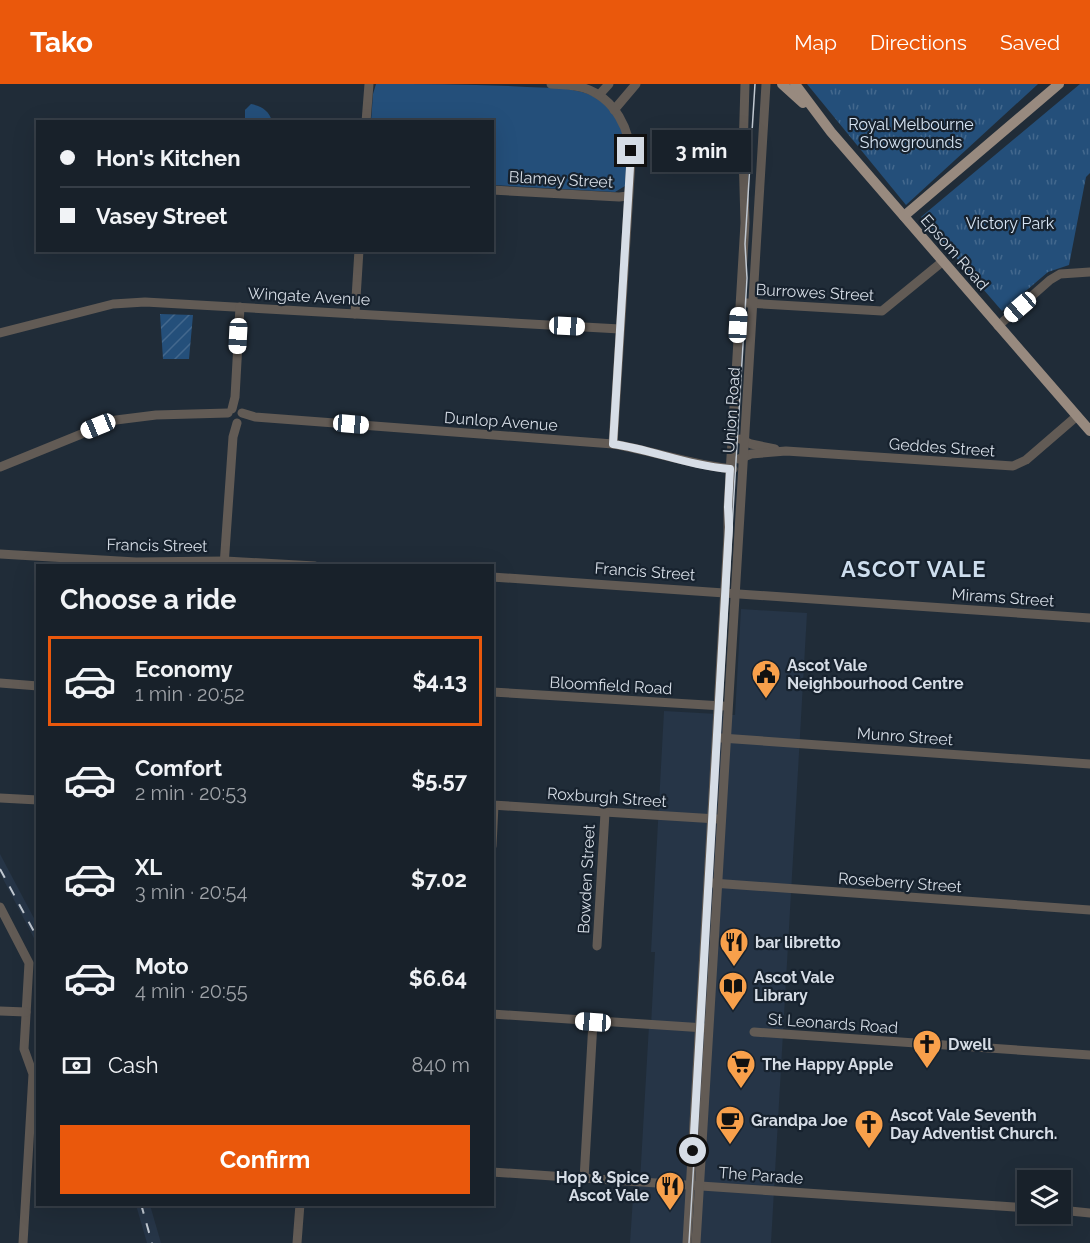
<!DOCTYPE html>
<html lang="en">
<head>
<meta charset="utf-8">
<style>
  :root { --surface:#18212a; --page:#252e36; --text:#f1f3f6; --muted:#9fa3a8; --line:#363e47; --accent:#ea580c }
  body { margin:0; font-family:Raleway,sans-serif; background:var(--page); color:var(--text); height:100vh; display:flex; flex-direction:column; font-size:22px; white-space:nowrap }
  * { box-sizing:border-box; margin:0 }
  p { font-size:20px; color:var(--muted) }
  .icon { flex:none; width:33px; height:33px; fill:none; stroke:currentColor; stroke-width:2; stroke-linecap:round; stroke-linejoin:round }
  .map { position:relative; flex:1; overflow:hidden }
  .details { position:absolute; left:36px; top:480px; width:458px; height:642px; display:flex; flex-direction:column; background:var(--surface); border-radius:0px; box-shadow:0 6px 24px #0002,0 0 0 2px var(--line) }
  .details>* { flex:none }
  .guide { position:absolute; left:36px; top:36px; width:458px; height:132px; border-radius:0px; box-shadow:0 6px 24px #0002,0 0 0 2px var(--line); display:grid; align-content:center; height:132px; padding:0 24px; background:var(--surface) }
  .tools { position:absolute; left:1017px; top:1086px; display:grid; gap:12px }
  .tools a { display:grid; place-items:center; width:54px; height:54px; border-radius:0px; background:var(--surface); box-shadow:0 6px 24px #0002,0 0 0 2px var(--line); font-size:30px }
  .end { position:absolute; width:27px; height:27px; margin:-14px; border:8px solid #d6dde6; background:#111; box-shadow:0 0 0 3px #111 }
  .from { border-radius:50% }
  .bubble { position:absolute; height:42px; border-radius:0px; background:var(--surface); box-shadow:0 6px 24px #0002,0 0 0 2px var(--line); font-size:20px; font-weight:700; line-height:42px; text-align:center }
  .car { position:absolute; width:18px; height:36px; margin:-18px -9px; border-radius:8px; box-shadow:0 0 4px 2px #0007; background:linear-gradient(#fff 24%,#345 0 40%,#fff 0 76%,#345 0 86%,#fff 0) }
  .guide b { display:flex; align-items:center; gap:21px; height:57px; font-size:22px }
  .guide b+b { border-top:2px solid var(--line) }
  .guide i { width:15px; height:15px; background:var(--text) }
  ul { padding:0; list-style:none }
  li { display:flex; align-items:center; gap:18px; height:90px; margin:0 12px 9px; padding:0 12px; border:3px solid transparent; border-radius:0px }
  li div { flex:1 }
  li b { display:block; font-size:22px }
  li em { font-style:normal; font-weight:700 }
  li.on { border-color:var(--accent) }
  li>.icon { width:54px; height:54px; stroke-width:1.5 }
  h2 { padding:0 24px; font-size:27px; line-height:72px }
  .pay { display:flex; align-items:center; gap:15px; height:66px; padding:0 24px; font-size:22px }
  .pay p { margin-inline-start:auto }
  .button { display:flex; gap:12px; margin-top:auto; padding:12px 24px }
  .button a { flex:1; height:69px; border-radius:0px; background:var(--accent); color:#fff; font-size:24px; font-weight:700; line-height:69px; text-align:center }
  header { display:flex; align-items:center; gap:36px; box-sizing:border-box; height:84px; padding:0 30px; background:var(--accent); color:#fff }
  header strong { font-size:28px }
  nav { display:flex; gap:33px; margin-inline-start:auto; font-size:21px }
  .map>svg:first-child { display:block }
  .built { fill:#263547 }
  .grass { fill:#244f7a }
  .park { fill:url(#park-tufts) }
  .garden { fill:url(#garden-furrows) }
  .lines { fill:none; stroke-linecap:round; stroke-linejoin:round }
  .minor { stroke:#625b55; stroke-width:9 }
  .major { stroke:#988a7f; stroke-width:10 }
  .tram { stroke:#c0c8d1; stroke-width:1.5 }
  .rail { stroke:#c0c8d1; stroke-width:2; stroke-dasharray:10 10; stroke-linecap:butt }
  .route { stroke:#d6dde6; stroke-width:8 }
  .labels { text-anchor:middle; stroke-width:4.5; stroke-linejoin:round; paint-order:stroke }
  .park-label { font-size:16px; fill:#d7e5f4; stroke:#17222e }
  .street-label { font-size:16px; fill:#d6dde6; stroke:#17222e }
  .poi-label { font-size:16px; font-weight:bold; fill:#d6dde6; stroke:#17222e; text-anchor:start }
  .district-label { font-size:22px; font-weight:bold; letter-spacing:1.5px; fill:#cddded; stroke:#17222e }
</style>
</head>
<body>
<header>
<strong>Tako</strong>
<nav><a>Map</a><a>Directions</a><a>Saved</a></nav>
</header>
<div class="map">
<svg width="1090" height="1159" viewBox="0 0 1090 1159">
  <defs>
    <pattern id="park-tufts" width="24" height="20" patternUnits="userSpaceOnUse" patternTransform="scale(1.5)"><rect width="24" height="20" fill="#244f7a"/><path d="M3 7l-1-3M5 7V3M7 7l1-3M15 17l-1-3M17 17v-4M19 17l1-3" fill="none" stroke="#43688d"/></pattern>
    <pattern id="garden-furrows" width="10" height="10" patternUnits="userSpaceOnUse" patternTransform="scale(1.5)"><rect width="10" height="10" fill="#244f7a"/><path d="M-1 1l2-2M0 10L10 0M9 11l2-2" fill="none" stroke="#43688d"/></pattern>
  </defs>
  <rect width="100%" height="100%" fill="#202c38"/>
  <g class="built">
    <polygon points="741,525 807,529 771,1159 630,1159 634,1098 640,1097 649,941 651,941 655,868 651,868 664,627 735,631"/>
    <polygon points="0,770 37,840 37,860 0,789"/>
    <polygon points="136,1121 150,1121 161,1159 147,1159"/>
  </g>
  <path class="grass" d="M376,0C426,0 477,0 527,3C545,4 564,3 582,8C620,18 635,67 625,102L615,108L492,101V38H371L373,10Z"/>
  <g class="park">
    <polygon points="807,0 1038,0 906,121"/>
    <polygon points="1080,0 1090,0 1090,89 1086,93 1069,181 1048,188 1002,227 921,133"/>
    <path d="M251,20C262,22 269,27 272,37H245V26Z"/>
  </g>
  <polygon class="garden" points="160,230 193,231 189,275 163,275"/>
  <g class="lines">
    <g class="minor">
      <path d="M551,0C562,1 573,1 584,4C615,14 631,46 631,77L613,360"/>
      <polyline points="599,11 609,0"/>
      <polyline points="614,26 636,0"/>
      <polyline points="366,38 369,0"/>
      <polyline points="492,106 619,113 628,112"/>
      <polyline points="747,219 882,227 942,178"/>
      <polyline points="355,230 359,166"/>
      <polyline points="998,242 1050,196 1060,190 1090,188"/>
      <polyline points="0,249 113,220 145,218 620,245"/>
      <polyline points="232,325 235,313 240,223"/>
      <path d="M242,329L255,333L613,360C654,367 691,381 733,385"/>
      <polyline points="740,355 751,360 775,365"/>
      <polyline points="739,375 751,370 786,367 1013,382 1026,376 1077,332"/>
      <polyline points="0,383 116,336 156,331 228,329"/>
      <polyline points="0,470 136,478 225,477 315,482"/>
      <polyline points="224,482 233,353 237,339"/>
      <polyline points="492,493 1090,534"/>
      <polyline points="0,599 38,602"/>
      <polyline points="492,608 723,622"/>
      <polyline points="721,654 1090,680"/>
      <polyline points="0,714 38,716"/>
      <polyline points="492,721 717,735"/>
      <polyline points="492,762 494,721"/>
      <polyline points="712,799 1090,826"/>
      <polyline points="0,823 29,879 24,965 33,990 23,1159"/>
      <polyline points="597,862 605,729"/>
      <polyline points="0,927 26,928"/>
      <polyline points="492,930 705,944"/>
      <polyline points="754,948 1090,971"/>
      <polyline points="492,1088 1028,1124"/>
      <polyline points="584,1095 593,938"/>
      <polyline points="1060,1126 1090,1129"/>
      <polyline points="297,1159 300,1120"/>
      <polyline points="687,1159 728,452 728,423 745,139 743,68 745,0"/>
      <polyline points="696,1159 766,0"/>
    </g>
    <g class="major">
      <polyline points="782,0 803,19"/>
      <polyline points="795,0 831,48 1090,347"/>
      <polyline points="904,132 1059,0"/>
    </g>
    <polyline class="tram" points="689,1159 747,194 745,160 755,0"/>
    <g class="rail">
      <polyline points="0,785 38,855"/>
      <polyline points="141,1120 152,1159"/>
    </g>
  </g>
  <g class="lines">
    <path class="route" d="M631,67L613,360C653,366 690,382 730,385L728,423L729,443L693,1067"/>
  </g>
  <defs>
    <g id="civic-pin" transform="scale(1.5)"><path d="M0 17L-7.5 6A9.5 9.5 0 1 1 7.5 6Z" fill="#f8a04b" stroke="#17222e"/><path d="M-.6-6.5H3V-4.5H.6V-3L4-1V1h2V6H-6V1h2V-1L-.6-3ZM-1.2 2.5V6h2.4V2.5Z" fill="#111"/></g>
    <g id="restaurant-pin" transform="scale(1.5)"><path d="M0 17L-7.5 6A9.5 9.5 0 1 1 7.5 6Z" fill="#f8a04b" stroke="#17222e"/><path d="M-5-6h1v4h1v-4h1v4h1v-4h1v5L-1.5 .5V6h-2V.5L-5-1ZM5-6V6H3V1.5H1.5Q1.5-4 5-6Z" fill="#111"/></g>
    <g id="library-pin" transform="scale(1.5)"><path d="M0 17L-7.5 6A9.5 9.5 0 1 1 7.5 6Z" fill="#f8a04b" stroke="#17222e"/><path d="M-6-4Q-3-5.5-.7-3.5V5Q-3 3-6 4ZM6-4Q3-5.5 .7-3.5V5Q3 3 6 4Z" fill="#111"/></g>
    <g id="church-pin" transform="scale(1.5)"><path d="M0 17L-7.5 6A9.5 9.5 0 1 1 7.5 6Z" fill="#f8a04b" stroke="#17222e"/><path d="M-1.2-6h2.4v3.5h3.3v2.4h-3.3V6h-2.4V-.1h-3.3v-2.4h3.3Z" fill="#111"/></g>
    <g id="supermarket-pin" transform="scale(1.5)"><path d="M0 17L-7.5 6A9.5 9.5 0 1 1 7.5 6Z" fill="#f8a04b" stroke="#17222e"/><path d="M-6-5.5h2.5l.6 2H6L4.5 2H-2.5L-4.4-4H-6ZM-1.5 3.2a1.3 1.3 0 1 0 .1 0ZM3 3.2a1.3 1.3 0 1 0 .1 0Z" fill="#111"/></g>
    <g id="cafe-pin" transform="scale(1.5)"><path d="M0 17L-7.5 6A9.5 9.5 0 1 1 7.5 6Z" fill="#f8a04b" stroke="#17222e"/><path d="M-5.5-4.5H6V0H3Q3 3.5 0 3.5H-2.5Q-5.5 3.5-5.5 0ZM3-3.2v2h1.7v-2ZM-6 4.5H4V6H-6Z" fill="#111"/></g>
  </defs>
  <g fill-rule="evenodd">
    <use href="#civic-pin" x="766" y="590"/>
    <use href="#restaurant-pin" x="734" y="858"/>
    <use href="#library-pin" x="733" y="902"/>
    <use href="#church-pin" x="927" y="960"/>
    <use href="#supermarket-pin" x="741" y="980"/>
    <use href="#cafe-pin" x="730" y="1036"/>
    <use href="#church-pin" x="869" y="1040"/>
    <use href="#restaurant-pin" x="670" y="1102"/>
  </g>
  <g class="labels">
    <g class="park-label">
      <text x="911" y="46">Royal Melbourne<tspan x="911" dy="18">Showgrounds</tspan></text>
      <text x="1010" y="145">Victory Park</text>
    </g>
    <g class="street-label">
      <text transform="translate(561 95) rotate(3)" y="6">Blamey Street</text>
      <text transform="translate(955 168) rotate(49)" y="6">Epsom Road</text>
      <text transform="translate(815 208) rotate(3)" y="6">Burrowes Street</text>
      <text transform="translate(309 212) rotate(3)" y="6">Wingate Avenue</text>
      <text transform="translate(731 326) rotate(-86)" y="6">Union Road</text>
      <text transform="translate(501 337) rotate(4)" y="6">Dunlop Avenue</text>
      <text transform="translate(942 363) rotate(4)" y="6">Geddes Street</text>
      <text transform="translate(157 461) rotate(1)" y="6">Francis Street</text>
      <text transform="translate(645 487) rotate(4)" y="6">Francis Street</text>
      <text transform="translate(1003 513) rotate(4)" y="6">Mirams Street</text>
      <text transform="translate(611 601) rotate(3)" y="6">Bloomfield Road</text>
      <text transform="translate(905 652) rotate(4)" y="6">Munro Street</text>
      <text transform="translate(607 713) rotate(4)" y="6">Roxburgh Street</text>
      <text transform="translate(586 795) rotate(-87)" y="6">Bowden Street</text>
      <text transform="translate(900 798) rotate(4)" y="6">Roseberry Street</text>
      <text transform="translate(833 939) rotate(4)" y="6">St Leonards Road</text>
      <text transform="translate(761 1091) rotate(4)" y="6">The Parade</text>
    </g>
    <g class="poi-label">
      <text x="787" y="587">Ascot Vale<tspan x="787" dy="18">Neighbourhood Centre</tspan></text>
      <text x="755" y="864">bar libretto</text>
      <text x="754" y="899">Ascot Vale<tspan x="754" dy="18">Library</tspan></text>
      <text x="948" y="966">Dwell</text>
      <text x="762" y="986">The Happy Apple</text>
      <text x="890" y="1037">Ascot Vale Seventh<tspan x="890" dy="18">Day Adventist Church.</tspan></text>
      <text x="751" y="1042">Grandpa Joe</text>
      <text x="649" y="1099" text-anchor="end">Hop &amp; Spice<tspan x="649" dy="18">Ascot Vale</tspan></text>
    </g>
    <g class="district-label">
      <text x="914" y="493">ASCOT VALE</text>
    </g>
  </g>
</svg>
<div class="tools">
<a><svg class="icon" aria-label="layers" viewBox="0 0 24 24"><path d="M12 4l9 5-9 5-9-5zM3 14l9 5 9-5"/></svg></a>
</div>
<i class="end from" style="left:693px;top:1067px"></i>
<i class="end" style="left:631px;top:67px"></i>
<div class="bubble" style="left:652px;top:46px;width:99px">3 min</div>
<i class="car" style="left:1020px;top:223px;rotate:229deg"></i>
<i class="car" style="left:738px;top:241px;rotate:3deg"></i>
<i class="car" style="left:567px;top:242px;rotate:93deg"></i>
<i class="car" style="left:238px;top:252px;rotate:183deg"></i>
<i class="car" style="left:351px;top:340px;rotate:95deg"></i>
<i class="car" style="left:98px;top:342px;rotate:248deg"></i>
<i class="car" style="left:593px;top:938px;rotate:274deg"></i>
<div class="guide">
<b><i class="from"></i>Hon's Kitchen</b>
<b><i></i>Vasey Street</b>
</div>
<section class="details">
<h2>Choose a ride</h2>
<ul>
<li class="on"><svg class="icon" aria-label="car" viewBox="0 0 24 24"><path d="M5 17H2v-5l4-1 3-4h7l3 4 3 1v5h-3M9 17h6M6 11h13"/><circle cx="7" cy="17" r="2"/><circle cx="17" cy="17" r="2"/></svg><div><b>Economy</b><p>1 min · 20:52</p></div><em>$4.13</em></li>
<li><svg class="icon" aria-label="car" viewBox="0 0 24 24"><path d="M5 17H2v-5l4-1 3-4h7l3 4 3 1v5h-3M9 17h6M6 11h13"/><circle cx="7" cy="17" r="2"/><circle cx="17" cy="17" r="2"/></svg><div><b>Comfort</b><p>2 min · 20:53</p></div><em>$5.57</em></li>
<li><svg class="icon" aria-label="car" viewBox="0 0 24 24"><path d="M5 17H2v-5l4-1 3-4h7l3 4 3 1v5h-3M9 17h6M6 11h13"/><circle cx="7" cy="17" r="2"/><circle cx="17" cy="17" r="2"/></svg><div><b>XL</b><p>3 min · 20:54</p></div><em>$7.02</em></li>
<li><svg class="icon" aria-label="car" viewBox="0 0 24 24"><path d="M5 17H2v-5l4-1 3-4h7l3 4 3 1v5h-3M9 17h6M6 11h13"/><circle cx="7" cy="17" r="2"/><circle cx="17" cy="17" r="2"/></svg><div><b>Moto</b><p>4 min · 20:55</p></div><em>$6.64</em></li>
</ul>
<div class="pay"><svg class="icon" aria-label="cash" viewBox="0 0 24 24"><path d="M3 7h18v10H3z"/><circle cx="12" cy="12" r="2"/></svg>Cash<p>840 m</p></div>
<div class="button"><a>Confirm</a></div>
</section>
</div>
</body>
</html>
